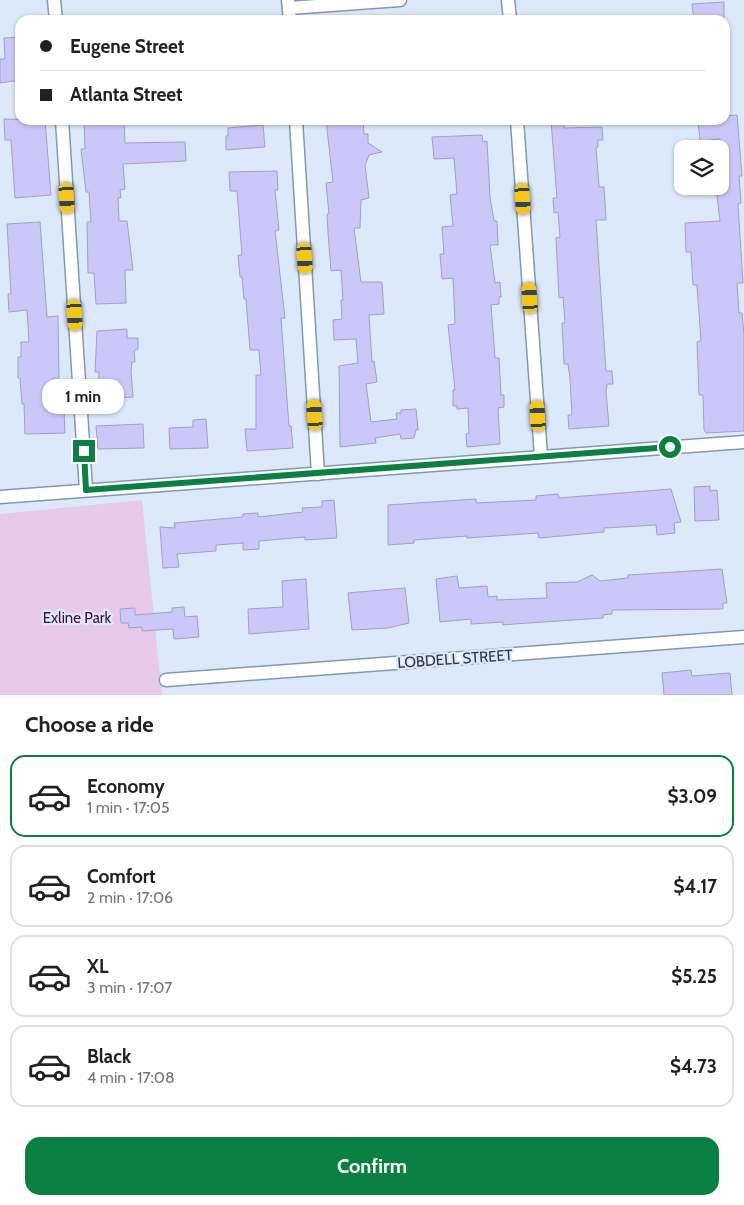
<!DOCTYPE html>
<html lang="en">
<head>
<meta charset="utf-8">
<style>
  :root { --surface:#fff; --page:#f6f6f6; --text:#202124; --muted:#757577; --line:#e0e0e0; --accent:#0b8043 }
  body { margin:0; font-family:Cabin,sans-serif; background:var(--page); color:var(--text); height:100vh; display:flex; flex-direction:column; font-size:19px; white-space:nowrap }
  * { box-sizing:border-box; margin:0 }
  p { font-size:16px; color:var(--muted) }
  .icon { flex:none; width:28px; height:28px; fill:none; stroke:currentColor; stroke-width:2; stroke-linecap:round; stroke-linejoin:round }
  .map { position:relative; height:695px; overflow:hidden }
  .panel { display:flex; flex-direction:column; background:var(--surface); flex:1 }
  .panel>* { flex:none }
  .guide { position:absolute; left:15px; top:15px; width:715px; height:110px; border-radius:15px; box-shadow:0 1px 4px #0004; display:grid; align-content:center; height:110px; padding:0 25px; background:var(--surface) }
  .controls { position:absolute; left:674px; top:140px; display:grid; gap:10px }
  .controls a { display:grid; place-items:center; width:55px; height:55px; border-radius:10px; background:var(--surface); box-shadow:0 1px 4px #0004; font-size:25px }
  .end { position:absolute; width:22px; height:22px; margin:-11px; border:6px solid #0b8043; background:#fff; box-shadow:0 0 0 2px #fff }
  .from { border-radius:50% }
  .bubble { position:absolute; height:35px; border-radius:15px; background:var(--surface); box-shadow:0 1px 4px #0004; font-size:16px; font-weight:700; line-height:35px; text-align:center }
  .car { position:absolute; width:15px; height:30px; margin:-15px -8px; border-radius:6px; box-shadow:0 0 4px 1px #0007; background:linear-gradient(#f5c518 24%,#345 0 40%,#f5c518 0 76%,#345 0 86%,#f5c518 0) }
  .guide b { display:flex; align-items:center; gap:18px; height:48px; font-size:19px }
  .guide b+b { border-top:1px solid var(--line) }
  .guide i { width:12px; height:12px; background:var(--text) }
  ul { padding:0; list-style:none }
  li { display:flex; align-items:center; gap:15px; height:82px; margin:0 10px 8px; padding:0 15px; border:2px solid var(--line); border-radius:15px }
  li div { flex:1 }
  li b { display:block; font-size:19px }
  li em { font-style:normal; font-weight:700 }
  li.on { border-color:var(--accent) }
  li>.icon { width:45px; height:45px; stroke-width:1.5 }
  h2 { padding:0 25px; font-size:22px; line-height:60px }
  .primary-button { display:flex; gap:10px; margin-top:auto; padding:10px 25px }
  .primary-button a { flex:1; height:58px; border-radius:15px; background:var(--accent); color:#fff; font-size:20px; font-weight:700; line-height:58px; text-align:center }
  .map>svg:first-child { display:block }
  .green { fill:#e8c9ea }
  .building { fill:#ccc7f9; stroke:#a29fc0 }
  .lines { fill:none; stroke-linecap:round; stroke-linejoin:round }
  .minor-casing { stroke:#8398b3; stroke-width:15 }
  .minor { stroke:#fff; stroke-width:12 }
  .route { stroke:#0b8043; stroke-width:6 }
  .labels { text-anchor:middle; stroke-width:4.5; stroke-linejoin:round; paint-order:stroke }
  .park-label { font-size:15px; fill:#440b49; stroke:#dce9fb }
  .street-label { font-size:15px; fill:#2d3642; stroke:#dce9fb }
</style>
</head>
<body>
<div class="map">
<svg width="744" height="695" viewBox="0 0 744 695">
  <rect width="100%" height="100%" fill="#dce9fb"/>
  <polygon class="green" points="142,500 162,695 0,695 0,514"/>
  <g class="building">
    <polygon points="724,2 724,20 694,20 692,4"/>
    <polygon points="20,37 20,80 0,83 0,59 5,59 4,38"/>
    <polygon points="737,115 742,176 739,176 741,203 738,204 743,283 737,283 739,313 742,313 744,334 744,431 706,433 704,430 703,395 699,395 697,342 701,341 697,285 693,285 691,252 686,252 685,223 720,221 716,187 720,187 720,139 700,141 698,120 725,120 725,116"/>
    <polygon points="4,119 45,120 51,195 15,198 11,140 5,140"/>
    <polygon points="84,120 124,120 125,143 185,142 186,161 123,164 125,189 120,190 121,198 118,198 119,221 127,221 133,270 125,270 126,303 96,304 94,273 88,273 87,222 91,222 89,192 86,192 81,149 85,149"/>
    <polygon points="326,120 363,120 364,134 368,134 368,143 382,152 369,155 365,165 369,198 361,200 360,228 354,228 361,282 382,282 384,314 369,315 372,362 374,361 377,382 366,384 371,422 397,419 396,413 401,413 401,410 416,409 418,430 416,430 414,438 401,439 400,434 375,438 376,443 340,447 339,366 358,363 356,339 334,340 333,320 342,319 341,300 343,300 341,270 331,271 328,232 327,214 329,214 326,183 333,182"/>
    <polygon points="551,120 564,120 564,128 602,127 603,140 598,140 598,147 596,147 599,187 604,187 606,220 596,220 606,371 612,371 613,384 607,384 606,392 609,426 569,429 568,415 572,415 570,378 568,364 564,364 562,323 565,323 563,297 559,298 556,238 560,237 558,212 554,213 553,198 557,198"/>
    <polygon points="263,125 265,147 226,150 226,136 228,136 228,128"/>
    <polygon points="482,135 483,142 487,141 490,197 494,221 497,221 498,245 490,245 495,283 500,282 501,297 499,297 499,304 491,305 495,358 499,358 501,395 504,395 504,407 498,408 500,444 467,447 466,434 469,433 468,408 457,409 457,406 453,406 453,390 455,390 448,325 455,324 453,278 442,279 440,254 444,254 442,227 453,226 450,195 457,194 454,158 434,159 432,137"/>
    <polygon points="277,171 278,190 275,190 279,230 275,231 285,318 281,318 289,426 291,426 293,448 247,451 245,429 256,429 256,375 261,375 259,350 250,350 246,299 244,299 242,277 240,277 238,255 242,255 237,191 230,191 229,172"/>
    <polygon points="40,222 47,317 58,316 59,378 53,378 55,410 64,410 65,433 25,434 24,404 22,404 20,378 18,378 18,357 21,357 21,342 29,342 27,310 9,312 8,294 11,294 7,224"/>
    <polygon points="127,329 127,338 138,338 138,349 134,351 135,362 132,362 131,371 133,397 98,399 99,372 95,372 97,331"/>
    <polygon points="206,419 208,448 170,449 169,428 193,427 193,420"/>
    <polygon points="143,424 144,448 98,449 96,426"/>
    <polygon points="710,486 710,491 717,490 719,520 695,521 694,487"/>
    <polygon points="671,489 681,522 674,523 675,533 657,535 656,525 604,528 604,532 539,538 538,533 467,538 467,536 414,540 414,543 388,545 388,505 476,499 476,503 536,500 536,496 558,494 559,498"/>
    <polygon points="334,500 337,538 305,540 305,537 259,541 259,549 243,550 243,543 216,545 216,551 177,554 179,567 163,568 160,527 175,528 174,523 243,517 243,514 258,513 258,517 303,512 302,508 322,507 322,501"/>
    <polygon points="722,569 727,603 723,603 723,609 612,610 612,614 603,615 603,618 514,624 503,625 503,622 471,624 471,619 440,622 436,579 457,576 459,588 487,586 488,597 497,596 497,600 547,598 546,583 577,582 592,575 600,581 628,578 628,575"/>
    <polygon points="306,579 309,629 249,634 248,609 283,607 282,581"/>
    <polygon points="405,588 409,623 388,628 352,630 348,593"/>
    <polygon points="184,607 185,617 197,616 199,637 174,639 173,629 142,631 142,627 129,628 128,623 121,623 120,609 135,608 135,615 172,612 172,608"/>
    <polygon points="691,670 692,676 730,673 732,695 664,695 662,673"/>
  </g>
  <g class="lines">
    <g class="minor-casing">
      <g id="minor">
        <polyline points="54,0 56,20"/>
        <polyline points="288,0 290,20"/>
        <polyline points="508,0 510,20"/>
        <polyline points="289,8 400,0"/>
        <polyline points="62,120 86,490"/>
        <polyline points="296,120 318,474"/>
        <polyline points="517,120 541,456"/>
        <polyline points="0,497 744,442"/>
        <polyline points="166,680 744,637"/>
      </g>
    </g>
    <use href="#minor" class="minor"/>
  </g>
  <g class="lines">
    <polyline class="route" points="84,451 86,490 670,447"/>
  </g>
  <g class="labels">
    <g class="park-label">
      <text x="77" y="623">Exline Park</text>
    </g>
    <g class="street-label">
      <text transform="translate(455 659) rotate(-4)" y="5">LOBDELL STREET</text>
    </g>
  </g>
</svg>
<div class="controls">
<a><svg class="icon" aria-label="layers" viewBox="0 0 24 24"><path d="M12 4l9 5-9 5-9-5zM3 14l9 5 9-5"/></svg></a>
</div>
<i class="end from" style="left:670px;top:447px"></i>
<i class="end" style="left:84px;top:451px"></i>
<div class="bubble" style="left:42px;top:379px;width:82px">1 min</div>
<i class="car" style="left:67px;top:198px;rotate:176deg"></i>
<i class="car" style="left:523px;top:199px;rotate:176deg"></i>
<i class="car" style="left:305px;top:258px;rotate:176deg"></i>
<i class="car" style="left:530px;top:298px;rotate:356deg"></i>
<i class="car" style="left:75px;top:315px;rotate:176deg"></i>
<i class="car" style="left:315px;top:415px;rotate:356deg"></i>
<i class="car" style="left:538px;top:416px;rotate:356deg"></i>
<div class="guide">
<b><i class="from"></i>Eugene Street</b>
<b><i></i>Atlanta Street</b>
</div>
</div>
<section class="panel">
<h2>Choose a ride</h2>
<ul>
<li class="on"><svg class="icon" aria-label="car" viewBox="0 0 24 24"><path d="M5 17H2v-5l4-1 3-4h7l3 4 3 1v5h-3M9 17h6M6 11h13"/><circle cx="7" cy="17" r="2"/><circle cx="17" cy="17" r="2"/></svg><div><b>Economy</b><p>1 min · 17:05</p></div><em>$3.09</em></li>
<li><svg class="icon" aria-label="car" viewBox="0 0 24 24"><path d="M5 17H2v-5l4-1 3-4h7l3 4 3 1v5h-3M9 17h6M6 11h13"/><circle cx="7" cy="17" r="2"/><circle cx="17" cy="17" r="2"/></svg><div><b>Comfort</b><p>2 min · 17:06</p></div><em>$4.17</em></li>
<li><svg class="icon" aria-label="car" viewBox="0 0 24 24"><path d="M5 17H2v-5l4-1 3-4h7l3 4 3 1v5h-3M9 17h6M6 11h13"/><circle cx="7" cy="17" r="2"/><circle cx="17" cy="17" r="2"/></svg><div><b>XL</b><p>3 min · 17:07</p></div><em>$5.25</em></li>
<li><svg class="icon" aria-label="car" viewBox="0 0 24 24"><path d="M5 17H2v-5l4-1 3-4h7l3 4 3 1v5h-3M9 17h6M6 11h13"/><circle cx="7" cy="17" r="2"/><circle cx="17" cy="17" r="2"/></svg><div><b>Black</b><p>4 min · 17:08</p></div><em>$4.73</em></li>
</ul>
<div class="primary-button"><a>Confirm</a></div>
</section>
</body>
</html>
